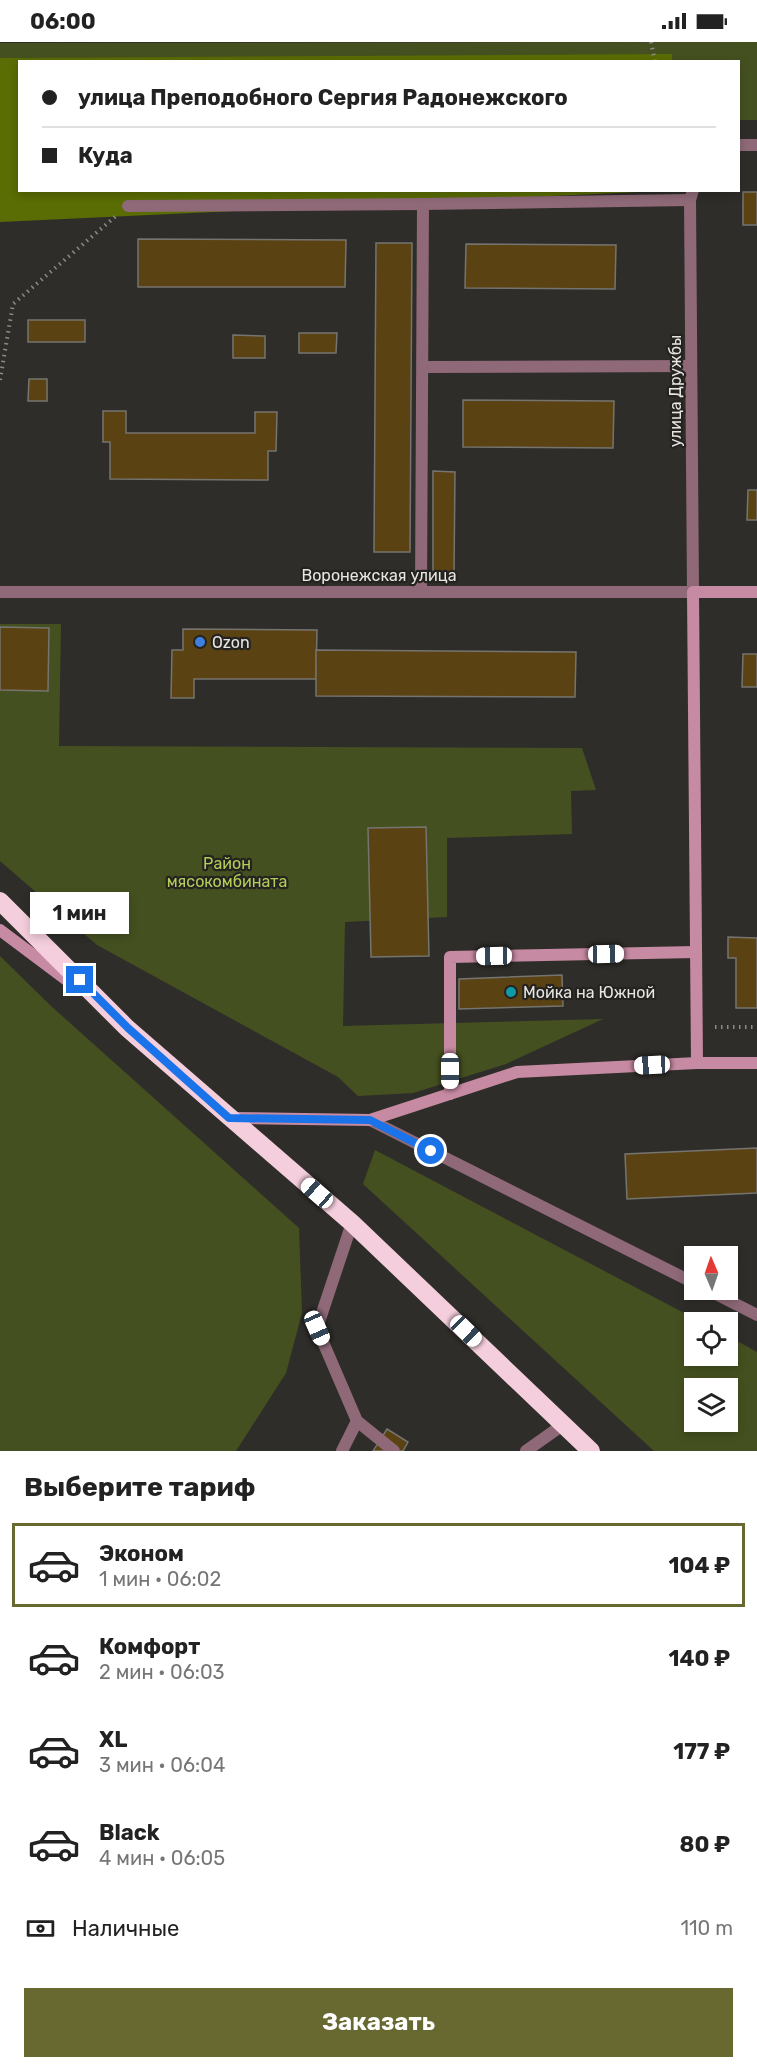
<!DOCTYPE html>
<html lang="ru">
<head>
<meta charset="utf-8">
<style>
  :root { --surface:#fff; --page:#f2f2f2; --text:#222; --muted:#767676; --line:#e0e0e0; --accent:#686931 }
  body { margin:0; font-family:Rubik,sans-serif; background:var(--page); color:var(--text); height:100vh; display:flex; flex-direction:column; font-size:22px; white-space:nowrap }
  * { box-sizing:border-box; margin:0 }
  p { font-size:20px; color:var(--muted) }
  .icon { flex:none; width:33px; height:33px; fill:none; stroke:currentColor; stroke-width:2; stroke-linecap:round; stroke-linejoin:round }
  .map { position:relative; height:1409px; overflow:hidden }
  .sheet { display:flex; flex-direction:column; background:var(--surface); flex:1 }
  .sheet>* { flex:none }
  .hud { position:absolute; left:18px; top:18px; width:722px; height:132px; border-radius:0px; box-shadow:0 3px 9px #0003; display:grid; align-content:center; height:132px; padding:0 24px; background:var(--surface) }
  .needle { width:39px; rotate:358deg }
  .controls { position:absolute; left:684px; top:1204px; display:grid; gap:12px }
  .controls a { display:grid; place-items:center; width:54px; height:54px; border-radius:0px; background:var(--surface); box-shadow:0 3px 9px #0003; font-size:30px }
  .end { position:absolute; width:27px; height:27px; margin:-14px; border:8px solid #1a73e8; background:#fff; box-shadow:0 0 0 3px #fff }
  .from { border-radius:50% }
  .bubble { position:absolute; height:42px; border-radius:0px; background:var(--surface); box-shadow:0 3px 9px #0003; font-size:20px; font-weight:700; line-height:42px; text-align:center }
  .car { position:absolute; width:18px; height:36px; margin:-18px -9px; border-radius:8px; box-shadow:0 0 4px 2px #0007; background:linear-gradient(#fff 24%,#345 0 40%,#fff 0 76%,#345 0 86%,#fff 0) }
  .hud b { display:flex; align-items:center; gap:21px; height:57px; font-size:22px }
  .hud b+b { border-top:2px solid var(--line) }
  .hud i { width:15px; height:15px; background:var(--text) }
  ul { padding:0; list-style:none }
  li { display:flex; align-items:center; gap:18px; height:84px; margin:0 12px 9px; padding:0 12px; border:3px solid transparent; border-radius:0px }
  li div { flex:1 }
  li b { display:block; font-size:22px }
  li em { font-style:normal; font-weight:700 }
  li.on { border-color:var(--accent) }
  li>.icon { width:54px; height:54px; stroke-width:1.5 }
  h2 { padding:0 24px; font-size:27px; line-height:72px }
  .pay { display:flex; align-items:center; gap:15px; height:66px; padding:0 24px; font-size:22px }
  .pay p { margin-inline-start:auto }
  .action { display:flex; gap:12px; margin-top:auto; padding:12px 24px }
  .action a { flex:1; height:69px; border-radius:0px; background:var(--accent); color:#fff; font-size:24px; font-weight:700; line-height:69px; text-align:center }
  .status { display:flex; justify-content:space-between; align-items:center; height:42px; padding:0 30px; background:var(--surface); direction:ltr }
  .status svg { height:16px; fill:currentColor }
  .map>svg:first-child { display:block }
  .green { fill:#455020; fill-rule:evenodd }
  .forest { fill:#5a6c04 }
  .building { fill:#5a4213; stroke:#767470; stroke-width:1.5 }
  .lines { fill:none; stroke-linecap:round; stroke-linejoin:round }
  .path { stroke:#8c8a87; stroke-width:4; stroke-dasharray:1.5 4.5; stroke-linecap:butt }
  .lane { stroke:#8f6978; stroke-width:12 }
  .street { stroke:#8f6978; stroke-width:12 }
  .secondary { stroke:#c68aa2; stroke-width:12 }
  .highway { stroke:#f5cedd; stroke-width:18 }
  .route { stroke:#1a73e8; stroke-width:8 }
  .shop-dot { fill:#3f7fe0; stroke:#252320; stroke-width:2 }
  .culture-dot { fill:#0f9aa8; stroke:#252320; stroke-width:2 }
  .labels { text-anchor:middle; stroke-width:4.5; stroke-linejoin:round; paint-order:stroke }
  .street-label { font-size:16px; fill:#e7e6e3; stroke:#252320 }
  .poi-label { font-size:16px; fill:#e7e6e3; stroke:#252320; text-anchor:start }
  .park-label { font-size:16px; fill:#b3cf58; stroke:#252320 }
</style>
</head>
<body>
<div class="status"><b>06:00</b><svg viewBox="0 0 49 12"><path d="M0 12V9h3v3zM5 12V6h3v6zM10 12V3h3v9zM15 12V0h3v12zM26 1h20v11H26zM47 4h2v5h-2z"/></svg></div>
<div class="map">
<svg width="757" height="1409" viewBox="0 0 757 1409">
  <rect width="100%" height="100%" fill="#2f2d29"/>
  <g class="green">
    <polygon points="757,0 757,78 738,78 738,20 20,20 20,148 0,153 0,1"/>
    <polygon points="0,582 61,582 59,704 582,706 596,748 571,749 572,792 447,796 447,875 345,880 343,984 603,977 506,1022 413,1051 358,1054 338,1035 97,903 0,819"/>
    <polygon points="0,914 51,964 299,1186 302,1271 286,1331 236,1409 0,1409"/>
    <path d="M375,1108L703,1281H694V1314H728V1294L757,1310V1409H654L363,1142ZM694,1347H728V1380H694Z"/>
  </g>
  <polygon class="forest" points="672,12 672,19 20,20 20,148 659,149 0,180 0,16"/>
  <g class="building">
    <rect x="743" y="150" width="14" height="33"/>
    <polygon points="138,197 346,198 345,245 138,245"/>
    <polygon points="376,201 412,201 410,510 374,510"/>
    <polygon points="466,202 616,203 615,247 465,246"/>
    <rect x="28" y="278" width="57" height="22"/>
    <polygon points="299,291 337,291 336,311 299,311"/>
    <polygon points="233,293 265,294 265,316 233,316"/>
    <polygon points="29,337 47,337 47,359 28,359"/>
    <polygon points="463,358 614,359 613,406 463,405"/>
    <polygon points="103,369 126,369 126,391 255,391 255,370 277,370 276,409 268,409 268,438 110,437 110,400 103,400"/>
    <polygon points="433,429 455,430 454,531 433,531"/>
    <polygon points="748,448 757,448 757,478 747,478"/>
    <polygon points="0,585 49,586 48,649 0,648"/>
    <polygon points="183,587 317,588 316,637 194,637 194,656 171,656 172,608 183,608"/>
    <polygon points="316,608 576,610 575,655 316,654"/>
    <polygon points="743,612 757,612 757,645 742,645"/>
    <polygon points="426,785 429,914 371,915 368,786"/>
    <polygon points="728,895 757,896 757,966 736,966 736,916 728,916"/>
    <polygon points="562,933 563,964 459,967 459,937"/>
    <polygon points="757,1106 757,1151 627,1157 625,1112"/>
    <polygon points="387,1387 408,1400 403,1409 373,1409"/>
  </g>
  <g class="lines">
    <g class="path">
      <polyline points="651,0 655,20"/>
      <polyline points="0,338 13,262 116,174"/>
      <polyline points="715,985 757,985"/>
    </g>
    <g class="lane">
      <polyline points="128,164 423,162"/>
      <polyline points="421,550 423,162 690,158"/>
      <polyline points="352,1181 317,1286 357,1379 394,1409"/>
      <polyline points="342,1409 357,1379"/>
      <polyline points="526,1409 564,1382"/>
    </g>
    <g class="street">
      <polyline points="738,103 757,103"/>
      <polyline points="423,325 691,324"/>
      <polyline points="0,550 693,550 690,158 693,148"/>
      <polyline points="370,1078 694,1241"/>
      <polyline points="708,1248 757,1273"/>
    </g>
    <g class="secondary">
      <polyline points="0,888 76,945"/>
      <polyline points="697,1021 693,550 757,550"/>
      <polyline points="450,1052 450,915 696,910"/>
      <polyline points="230,1076 370,1078 517,1030 697,1021 757,1021"/>
    </g>
    <polyline class="highway" points="0,859 127,986 352,1181 591,1409"/>
  </g>
  <g class="lines">
    <polyline class="route" points="80,938 128,986 229,1076 370,1078 431,1109"/>
  </g>
  <circle class="shop-dot" cx="200" cy="600" r="6"/>
  <circle class="culture-dot" cx="511" cy="950" r="6"/>
  <g class="labels">
    <g class="street-label">
      <text transform="translate(675 349) rotate(-90)" y="6">улица Дружбы</text>
      <text x="379" y="539">Воронежская улица</text>
    </g>
    <g class="poi-label">
      <text x="212" y="606">Ozon</text>
      <text x="523" y="956">Мойка на Южной</text>
    </g>
    <g class="park-label">
      <text x="227" y="827">Район<tspan x="227" dy="18">мясокомбината</tspan></text>
    </g>
  </g>
</svg>
<div class="controls">
<a><svg class="needle" viewBox="-14 -14 28 28"><path d="M0-13l5 13h-10z" fill="#e53935"/><path d="M0 13l5-13h-10z" fill="#767676"/></svg></a>
<a><svg class="icon" aria-label="locate" viewBox="0 0 24 24"><circle cx="12" cy="12" r="6"/><path d="M12 2v4M12 18v4M2 12h4M18 12h4"/></svg></a>
<a><svg class="icon" aria-label="layers" viewBox="0 0 24 24"><path d="M12 4l9 5-9 5-9-5zM3 14l9 5 9-5"/></svg></a>
</div>
<i class="end from" style="left:431px;top:1109px"></i>
<i class="end" style="left:80px;top:938px"></i>
<div class="bubble" style="left:30px;top:850px;width:99px">1 мин</div>
<i class="car" style="left:606px;top:912px;rotate:89deg"></i>
<i class="car" style="left:494px;top:914px;rotate:269deg"></i>
<i class="car" style="left:652px;top:1023px;rotate:267deg"></i>
<i class="car" style="left:450px;top:1029px;rotate:180deg"></i>
<i class="car" style="left:317px;top:1151px;rotate:311deg"></i>
<i class="car" style="left:317px;top:1286px;rotate:156deg"></i>
<i class="car" style="left:466px;top:1289px;rotate:134deg"></i>
<div class="hud">
<b><i class="from"></i>улица Преподобного Сергия Радонежского</b>
<b><i></i>Куда</b>
</div>
</div>
<section class="sheet">
<h2>Выберите тариф</h2>
<ul>
<li class="on"><svg class="icon" aria-label="car" viewBox="0 0 24 24"><path d="M5 17H2v-5l4-1 3-4h7l3 4 3 1v5h-3M9 17h6M6 11h13"/><circle cx="7" cy="17" r="2"/><circle cx="17" cy="17" r="2"/></svg><div><b>Эконом</b><p>1 мин · 06:02</p></div><em>104 ₽</em></li>
<li><svg class="icon" aria-label="car" viewBox="0 0 24 24"><path d="M5 17H2v-5l4-1 3-4h7l3 4 3 1v5h-3M9 17h6M6 11h13"/><circle cx="7" cy="17" r="2"/><circle cx="17" cy="17" r="2"/></svg><div><b>Комфорт</b><p>2 мин · 06:03</p></div><em>140 ₽</em></li>
<li><svg class="icon" aria-label="car" viewBox="0 0 24 24"><path d="M5 17H2v-5l4-1 3-4h7l3 4 3 1v5h-3M9 17h6M6 11h13"/><circle cx="7" cy="17" r="2"/><circle cx="17" cy="17" r="2"/></svg><div><b>XL</b><p>3 мин · 06:04</p></div><em>177 ₽</em></li>
<li><svg class="icon" aria-label="car" viewBox="0 0 24 24"><path d="M5 17H2v-5l4-1 3-4h7l3 4 3 1v5h-3M9 17h6M6 11h13"/><circle cx="7" cy="17" r="2"/><circle cx="17" cy="17" r="2"/></svg><div><b>Black</b><p>4 мин · 06:05</p></div><em>80 ₽</em></li>
</ul>
<div class="pay"><svg class="icon" aria-label="cash" viewBox="0 0 24 24"><path d="M3 7h18v10H3z"/><circle cx="12" cy="12" r="2"/></svg>Наличные<p>110 m</p></div>
<div class="action"><a>Заказать</a></div>
</section>
</body>
</html>
